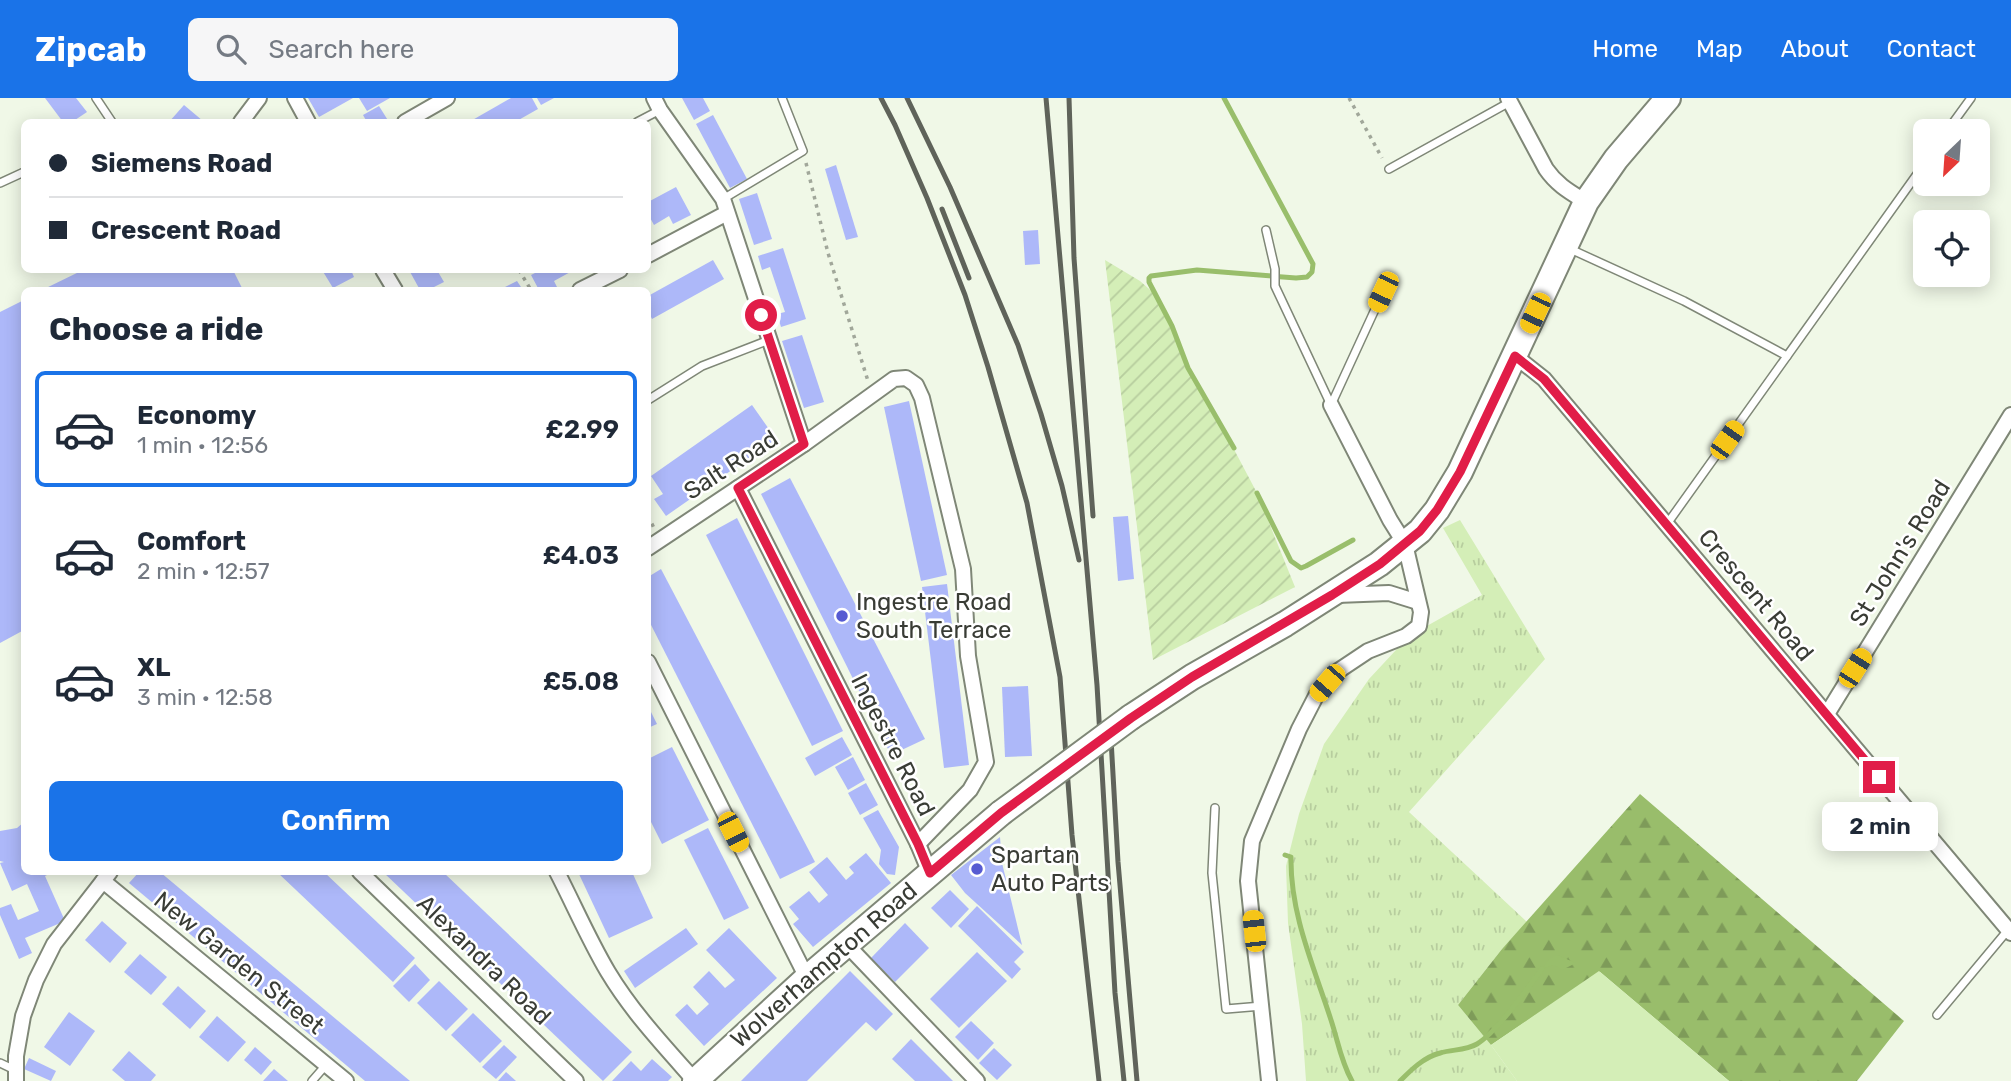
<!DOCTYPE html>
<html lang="en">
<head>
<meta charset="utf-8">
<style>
  :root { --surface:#fff; --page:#f6f6f7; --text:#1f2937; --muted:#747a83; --line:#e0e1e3; --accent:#1a73e8 }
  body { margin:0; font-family:Rubik,sans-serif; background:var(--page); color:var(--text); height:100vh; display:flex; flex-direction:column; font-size:26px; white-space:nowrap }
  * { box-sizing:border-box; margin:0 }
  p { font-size:23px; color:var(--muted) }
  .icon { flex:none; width:38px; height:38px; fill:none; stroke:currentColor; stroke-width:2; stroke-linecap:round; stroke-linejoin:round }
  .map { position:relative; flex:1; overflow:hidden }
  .side { position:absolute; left:21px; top:189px; width:630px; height:588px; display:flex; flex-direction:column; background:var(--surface); border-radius:10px; box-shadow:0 4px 18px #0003 }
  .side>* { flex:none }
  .hud { position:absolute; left:21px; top:21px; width:630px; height:154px; border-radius:10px; box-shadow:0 4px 18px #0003; display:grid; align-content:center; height:154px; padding:0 28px; background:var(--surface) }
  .needle { width:46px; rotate:205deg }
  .fabs { position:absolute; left:1913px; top:21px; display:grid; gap:14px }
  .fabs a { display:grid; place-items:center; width:77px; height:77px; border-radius:10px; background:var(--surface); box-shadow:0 4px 18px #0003; font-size:35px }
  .end { position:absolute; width:32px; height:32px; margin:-16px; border:9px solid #e11d48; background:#fff; box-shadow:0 0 0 4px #fff }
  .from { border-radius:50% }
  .bubble { position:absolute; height:49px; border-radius:10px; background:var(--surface); box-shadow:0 4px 18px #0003; font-size:23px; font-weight:600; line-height:49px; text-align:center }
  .car { position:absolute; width:21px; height:42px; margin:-21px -10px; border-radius:9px; box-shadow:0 0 5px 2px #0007; background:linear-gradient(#f5c518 24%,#345 0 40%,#f5c518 0 76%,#345 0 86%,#f5c518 0) }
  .hud b { display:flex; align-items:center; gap:24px; height:66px; font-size:26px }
  .hud b+b { border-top:2px solid var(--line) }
  .hud i { width:18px; height:18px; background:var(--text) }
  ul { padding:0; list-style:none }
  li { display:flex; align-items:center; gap:21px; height:116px; margin:0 14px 10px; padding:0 14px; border:4px solid transparent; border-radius:10px }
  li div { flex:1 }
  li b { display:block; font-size:26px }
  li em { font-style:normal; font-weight:600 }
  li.current { border-color:var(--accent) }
  li>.icon { width:63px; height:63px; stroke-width:1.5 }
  h2 { padding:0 28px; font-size:32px; line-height:84px }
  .primary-button { display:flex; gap:14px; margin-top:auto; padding:14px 28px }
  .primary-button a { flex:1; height:80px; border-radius:10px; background:var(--accent); color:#fff; font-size:28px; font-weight:600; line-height:80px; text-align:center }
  header { display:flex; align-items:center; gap:42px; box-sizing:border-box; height:98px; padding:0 35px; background:var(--accent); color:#fff }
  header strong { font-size:33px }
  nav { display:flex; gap:38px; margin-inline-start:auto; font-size:24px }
  .search { width:490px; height:63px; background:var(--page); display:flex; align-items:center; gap:18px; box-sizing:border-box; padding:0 24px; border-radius:10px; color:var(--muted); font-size:26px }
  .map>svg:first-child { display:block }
  .grass { fill:url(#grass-tufts) }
  .forest { fill:url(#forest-firs) }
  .park { fill:#d4eeb7 }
  .garden { fill:url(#garden-furrows) }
  .water { fill:#99be6b }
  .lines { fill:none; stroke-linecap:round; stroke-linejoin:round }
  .stream { stroke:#99be6b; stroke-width:5 }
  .building { fill:#adb8f9 }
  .service-casing { stroke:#7f8777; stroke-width:10 }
  .minor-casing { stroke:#7f8777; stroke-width:18 }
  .trunk-casing { stroke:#7f8777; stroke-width:28 }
  .path { stroke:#a1a79a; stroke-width:3.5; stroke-dasharray:3.5 5; stroke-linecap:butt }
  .service { stroke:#fff; stroke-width:7 }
  .minor { stroke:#fff; stroke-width:14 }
  .trunk { stroke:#fff; stroke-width:24 }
  .rail { stroke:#5f635a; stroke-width:5 }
  .trunk-bridge-casing { stroke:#7f8777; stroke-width:28; stroke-linecap:butt }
  .trunk-bridge { stroke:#fff; stroke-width:24 }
  .route { stroke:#e11d48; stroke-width:9 }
  .poi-dot { fill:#575bd2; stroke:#fff; stroke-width:2.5 }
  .labels { text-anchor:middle; stroke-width:5; stroke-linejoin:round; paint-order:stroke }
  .street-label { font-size:24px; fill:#393c35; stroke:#fff }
  .poi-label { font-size:24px; fill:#393c35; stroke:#fff; text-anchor:start }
</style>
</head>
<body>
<header>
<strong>Zipcab</strong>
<div class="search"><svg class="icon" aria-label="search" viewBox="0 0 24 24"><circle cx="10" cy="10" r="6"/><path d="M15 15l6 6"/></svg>Search here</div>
<nav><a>Home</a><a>Map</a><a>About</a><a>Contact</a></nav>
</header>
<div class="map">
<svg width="2011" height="983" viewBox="0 0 2011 983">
  <defs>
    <pattern id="grass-tufts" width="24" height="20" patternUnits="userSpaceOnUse" patternTransform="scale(1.75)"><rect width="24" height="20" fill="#d4eeb7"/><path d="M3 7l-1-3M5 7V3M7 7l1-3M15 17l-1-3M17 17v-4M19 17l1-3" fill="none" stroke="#b7cd9e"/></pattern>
    <pattern id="forest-firs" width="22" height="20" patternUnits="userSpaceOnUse" patternTransform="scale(1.75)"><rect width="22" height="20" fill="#99bd6b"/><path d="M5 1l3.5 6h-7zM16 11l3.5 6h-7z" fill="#7e9b59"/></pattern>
    <pattern id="garden-furrows" width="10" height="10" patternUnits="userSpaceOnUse" patternTransform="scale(1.75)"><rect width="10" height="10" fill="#d4eeb7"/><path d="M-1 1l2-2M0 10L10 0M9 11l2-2" fill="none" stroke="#b7cd9e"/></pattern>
  </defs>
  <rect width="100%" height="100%" fill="#f0f8e7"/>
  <polygon class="grass" points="1460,422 1545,561 1409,714 1527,824 1502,851 1458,907 1491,947 1517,983 1306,983 1302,926 1288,825 1286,768 1299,716 1324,646 1369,581 1409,538 1482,497 1443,430"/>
  <polygon class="forest" points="1640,696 1904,923 1857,983 1729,983 1600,874 1491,947 1458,907 1502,851"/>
  <polygon class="park" points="1599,873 1729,983 1517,983 1491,947"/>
  <polygon class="garden" points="1105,162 1140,183 1156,197 1172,228 1188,270 1218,321 1257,395 1295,489 1153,562"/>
  <polygon class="water" points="1557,857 1576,865 1562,872 1554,867 1542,871 1549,861"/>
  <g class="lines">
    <g class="stream">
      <polyline points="1224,0 1313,166 1312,174 1307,179 1296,180 1197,172 1151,178 1149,180 1149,184 1172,228 1188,270 1234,350"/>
      <polyline points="1257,395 1291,463 1301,470 1306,468 1353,442"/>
      <path d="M1285,757L1291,759C1290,816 1314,869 1331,922C1338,943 1341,964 1352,983"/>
      <path d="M1400,983C1411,972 1424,959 1440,955C1453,951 1465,953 1477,946C1497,934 1527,891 1542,871"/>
    </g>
  </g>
  <g class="building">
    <polygon points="45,0 76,0 87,14 72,24 63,24"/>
    <polygon points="308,0 353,0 319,19"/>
    <polygon points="359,0 390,0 367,13"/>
    <polygon points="511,0 532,0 538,11 515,24 469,24"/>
    <polygon points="537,0 554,0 541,7"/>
    <polygon points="682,0 703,0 710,13 694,22"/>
    <polygon points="184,7 203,23 201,24 169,24"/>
    <polygon points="379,8 389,24 367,24 363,17"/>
    <polygon points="713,17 747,81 730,90 696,26"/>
    <polygon points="836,67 858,139 846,142 825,71"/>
    <polygon points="676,89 691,117 673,126 669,118 654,127 648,116 648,104"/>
    <polygon points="757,95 772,141 754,147 739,101"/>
    <polygon points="1038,132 1040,166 1025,167 1023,133"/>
    <polygon points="783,150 806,221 781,229 777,216 785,214 770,169 762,172 758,158"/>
    <polygon points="713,162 724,181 652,221 648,213 648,198"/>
    <polygon points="83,172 233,172 243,192 42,192"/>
    <polygon points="322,172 351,172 354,179 333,190"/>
    <polygon points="409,172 437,172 444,184 428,192 420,192"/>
    <polygon points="541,172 574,172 554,183 557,189 551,192 539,192 531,177"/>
    <polygon points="517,183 523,192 499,192"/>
    <polygon points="24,202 24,532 0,545 0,214"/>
    <polygon points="802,237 824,304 804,310 782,243"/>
    <polygon points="909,303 947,477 921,483 884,309"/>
    <polygon points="752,307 776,341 666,418 654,401 663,396 651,378"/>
    <polygon points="790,380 925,641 891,657 761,396"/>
    <polygon points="1128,418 1134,481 1118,483 1113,419"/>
    <polygon points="737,420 843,633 812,648 706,437"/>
    <polygon points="661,471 815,764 780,781 648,521 648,479"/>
    <polygon points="947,486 969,667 944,670 922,489"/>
    <polygon points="1028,588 1032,658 1005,659 1002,589"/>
    <polygon points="648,608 657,626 648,630"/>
    <polygon points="842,639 852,657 815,678 805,660"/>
    <polygon points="672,649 709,722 662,746 648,718 648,661"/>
    <polygon points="853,659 865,682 848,692 835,669"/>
    <polygon points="866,685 878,707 860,717 848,695"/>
    <polygon points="878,712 899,749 895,777 887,776 879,766 881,752 863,720"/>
    <polygon points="24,724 24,774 45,774 47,777 45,778 65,823 25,840 32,855 19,861 0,817 0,810 11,806 18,822 39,813 27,786 12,793 0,765 4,764 0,763 0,733 17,730"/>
    <polygon points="708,730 749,810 724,822 684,742"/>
    <polygon points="1000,739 1002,765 1022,847 965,795 951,777"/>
    <polygon points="866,755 891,785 813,849 793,826 799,821 789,809 809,793 819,805 828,797 809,774 827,759 846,782 854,775 849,769"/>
    <polygon points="139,774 160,774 410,983 365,983 129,785"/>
    <polygon points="277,774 324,774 415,860 393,884"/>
    <polygon points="383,774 443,774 632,954 603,983"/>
    <polygon points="578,774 632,774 653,820 609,840"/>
    <polygon points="950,792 969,811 951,830 931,810"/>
    <polygon points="977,808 1024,854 1014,864 1021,871 1012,881 958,828"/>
    <polygon points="102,823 127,845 110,865 85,842"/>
    <polygon points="905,825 929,850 895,884 871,860"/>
    <polygon points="686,830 698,846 635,890 624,873"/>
    <polygon points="729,830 777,880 704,948 675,917 687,906 697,917 709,906 693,889 709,873 725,890 735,882 706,852"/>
    <polygon points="977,854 1007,883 959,930 930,901"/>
    <polygon points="140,856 167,879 151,897 124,874"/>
    <polygon points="415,866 430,882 409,904 393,888"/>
    <polygon points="850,873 893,916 876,933 866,924 807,983 741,983"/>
    <polygon points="439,883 468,911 446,933 417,905"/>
    <polygon points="178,888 206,913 190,931 162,906"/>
    <polygon points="69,914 95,933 70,968 44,949"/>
    <polygon points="473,915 502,943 480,965 451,937"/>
    <polygon points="217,918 246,944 228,964 199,939"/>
    <polygon points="971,923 994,945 978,962 955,939"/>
    <polygon points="911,941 953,983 915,983 892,961"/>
    <polygon points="504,947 517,959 496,981 482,969"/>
    <polygon points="255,949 272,964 261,977 244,962"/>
    <polygon points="994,950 1012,967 997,982 979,965"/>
    <polygon points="129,953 156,977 151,983 125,983 112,972"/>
    <polygon points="29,960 56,973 51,983 24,971"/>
    <polygon points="652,961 672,979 668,983 612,983 631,963 641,973"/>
    <polygon points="274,971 288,983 263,983"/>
    <polygon points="506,974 516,983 498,983"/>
  </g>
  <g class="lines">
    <g class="service-casing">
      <g id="service">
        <polyline points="96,0 112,24"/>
        <polyline points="637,24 660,12"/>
        <polyline points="1947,33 1971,0"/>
        <polyline points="1389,71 1510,4"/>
        <polyline points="0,85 24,74"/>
        <polyline points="723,101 803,53 782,0"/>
        <polyline points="1266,132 1275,171 1275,188 1331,307"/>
        <polyline points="1568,150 1684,203 1787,258"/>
        <polyline points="648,302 702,268 769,242"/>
        <polyline points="1331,307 1383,194"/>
        <polyline points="1667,426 1925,65"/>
        <polyline points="1215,710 1212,775 1226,911 1262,908"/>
        <polyline points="1937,917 2008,832"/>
        <polyline points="0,965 15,972"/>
        <polyline points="312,983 326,967"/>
      </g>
    </g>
    <g class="minor-casing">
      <g id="minor">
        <polyline points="295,0 308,24"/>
        <polyline points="654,0 660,12 723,101 804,346"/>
        <path d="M1508,0L1546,71C1557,87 1570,94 1586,104"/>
        <polyline points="241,24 259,0"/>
        <polyline points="405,24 447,0"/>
        <polyline points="648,157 727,115"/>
        <polyline points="383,172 395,192"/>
        <polyline points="580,192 620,172"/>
        <polyline points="1515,258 1544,281 2011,835"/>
        <polyline points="738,390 918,746 930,775"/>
        <polyline points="648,450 804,346 894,281 906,280 916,287 922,300 963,471 968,558 986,664 970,692 918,746"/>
        <polyline points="1337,497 1389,495 1418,504"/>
        <polyline points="648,564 807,880"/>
        <polyline points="1827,616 2011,317"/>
        <polyline points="360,774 576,983"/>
        <path d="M557,774C574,807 589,842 608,874C632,914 664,948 695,983"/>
        <polyline points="103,783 346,983"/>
        <polyline points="847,847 977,983"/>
        <polyline points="16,983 16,958 23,918 36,882 54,846 110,774"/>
        <polyline points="1269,983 1248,783 1252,743 1299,631 1316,598 1338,573 1368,553 1406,538 1419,528 1421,514 1405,446 1390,422 1331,307"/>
      </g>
    </g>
    <g class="trunk-casing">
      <g id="trunk">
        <polyline points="1131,619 1192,579 1285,526 1379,466 1420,433 1437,412 1460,374 1586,104 1616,61 1668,0"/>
        <polyline points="695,983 807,880 1001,715"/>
      </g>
    </g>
    <g class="path">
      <polyline points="1349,0 1382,60"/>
      <polyline points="806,65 828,155 868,283"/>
      <polyline points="519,172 531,192"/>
      <polyline points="648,418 654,430"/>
    </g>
    <use href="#service" class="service"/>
    <use href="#minor" class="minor"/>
    <use href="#trunk" class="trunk"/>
    <g class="rail">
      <polyline points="881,0 895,27 927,100 965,197 988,269 1027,405 1060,579 1072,737 1099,983"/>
      <polyline points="907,0 950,89 1018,247 1041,316 1062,388 1079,462"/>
      <polyline points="1046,0 1097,587 1115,895 1124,983"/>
      <polyline points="1069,0 1074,160 1093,418"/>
      <polyline points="942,111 969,180"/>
      <polyline points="1111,641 1118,764 1137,983"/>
    </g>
    <g class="trunk-bridge-casing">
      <polyline id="trunk-bridge" points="1001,715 1131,619"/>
    </g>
    <use href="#trunk-bridge" class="trunk-bridge"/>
  </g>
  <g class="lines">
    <polyline class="route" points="761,217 804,346 738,390 918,746 930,775 1001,715 1131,620 1192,579 1332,497 1380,466 1420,433 1437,412 1460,374 1515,258 1544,281 1879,679"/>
  </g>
  <g class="poi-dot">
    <circle cx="842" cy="518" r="7"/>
    <circle cx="977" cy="771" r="7"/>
  </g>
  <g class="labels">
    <g class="street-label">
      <text transform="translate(731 367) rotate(-33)" y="8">Salt Road</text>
      <text transform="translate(1900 455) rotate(-58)" y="8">St John's Road</text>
      <text transform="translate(1756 497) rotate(50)" y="8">Crescent Road</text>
      <text transform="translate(893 647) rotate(63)" y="8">Ingestre Road</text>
      <text transform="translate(484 862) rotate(44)" y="8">Alexandra Road</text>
      <text transform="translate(239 865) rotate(39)" y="8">New Garden Street</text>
      <text transform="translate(824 867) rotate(-41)" y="8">Wolverhampton Road</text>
    </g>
    <g class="poi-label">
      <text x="856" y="512">Ingestre Road<tspan x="856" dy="28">South Terrace</tspan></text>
      <text x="991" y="765">Spartan<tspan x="991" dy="28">Auto Parts</tspan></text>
    </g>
  </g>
</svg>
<div class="fabs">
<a><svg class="needle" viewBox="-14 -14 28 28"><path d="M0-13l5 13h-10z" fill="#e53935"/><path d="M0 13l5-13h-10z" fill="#747a83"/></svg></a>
<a><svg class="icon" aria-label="locate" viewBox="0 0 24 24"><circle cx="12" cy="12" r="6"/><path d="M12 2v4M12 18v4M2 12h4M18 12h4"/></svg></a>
</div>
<i class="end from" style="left:761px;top:217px"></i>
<i class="end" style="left:1879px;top:679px"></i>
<div class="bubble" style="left:1822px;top:704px;width:116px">2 min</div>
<i class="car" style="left:1383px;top:194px;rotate:205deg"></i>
<i class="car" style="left:1535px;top:215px;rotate:205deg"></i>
<i class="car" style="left:1727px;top:342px;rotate:35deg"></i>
<i class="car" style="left:1855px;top:570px;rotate:32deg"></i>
<i class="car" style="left:1327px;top:585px;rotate:221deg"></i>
<i class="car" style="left:733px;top:734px;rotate:153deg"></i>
<i class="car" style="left:1254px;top:833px;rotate:354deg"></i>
<div class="hud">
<b><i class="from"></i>Siemens Road</b>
<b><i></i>Crescent Road</b>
</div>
<section class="side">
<h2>Choose a ride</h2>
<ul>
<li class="current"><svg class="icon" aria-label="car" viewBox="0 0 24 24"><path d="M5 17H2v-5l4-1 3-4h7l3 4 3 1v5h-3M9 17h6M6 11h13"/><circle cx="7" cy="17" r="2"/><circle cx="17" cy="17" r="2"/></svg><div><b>Economy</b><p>1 min · 12:56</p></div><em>£2.99</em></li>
<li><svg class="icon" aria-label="car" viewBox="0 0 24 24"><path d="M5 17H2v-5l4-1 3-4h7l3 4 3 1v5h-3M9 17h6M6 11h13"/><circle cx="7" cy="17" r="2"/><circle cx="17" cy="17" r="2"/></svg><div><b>Comfort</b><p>2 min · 12:57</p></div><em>£4.03</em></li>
<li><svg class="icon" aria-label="car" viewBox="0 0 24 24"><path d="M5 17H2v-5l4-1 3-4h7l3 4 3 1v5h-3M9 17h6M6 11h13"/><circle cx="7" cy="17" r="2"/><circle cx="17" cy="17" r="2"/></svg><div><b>XL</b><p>3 min · 12:58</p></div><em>£5.08</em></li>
</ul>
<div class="primary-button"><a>Confirm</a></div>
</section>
</div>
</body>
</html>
